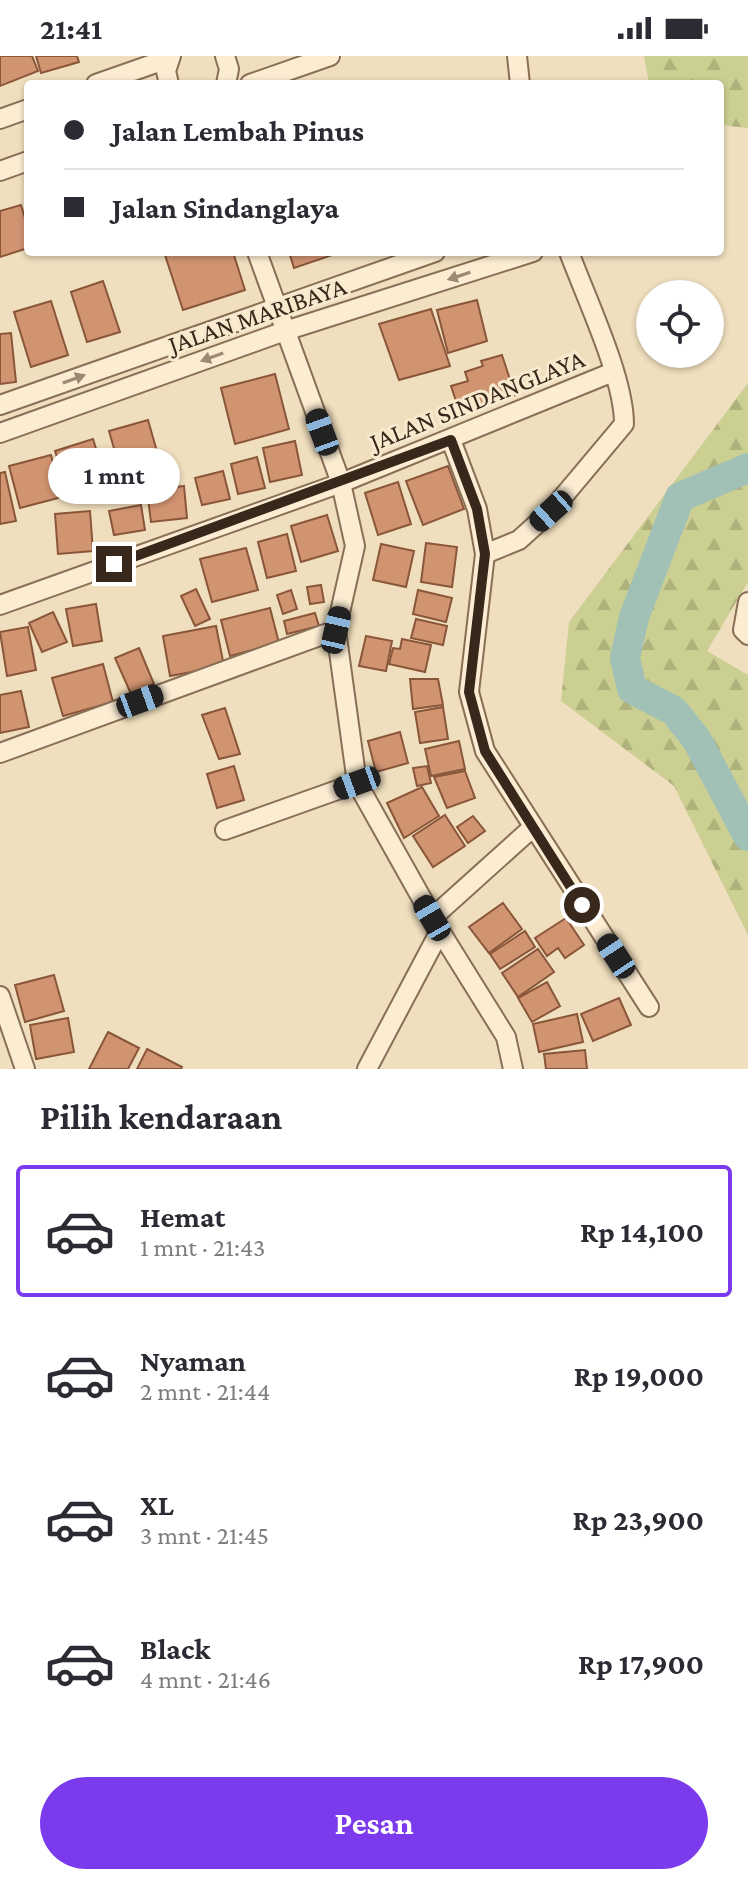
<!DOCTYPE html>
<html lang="id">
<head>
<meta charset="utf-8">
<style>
  :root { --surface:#fff; --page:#f2f2f3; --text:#2b2b33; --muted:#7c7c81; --line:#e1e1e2; --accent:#7c3aed }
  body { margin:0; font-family:"Crimson Pro",serif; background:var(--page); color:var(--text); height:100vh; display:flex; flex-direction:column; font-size:30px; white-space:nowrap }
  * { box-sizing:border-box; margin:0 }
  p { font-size:26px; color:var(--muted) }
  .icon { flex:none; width:44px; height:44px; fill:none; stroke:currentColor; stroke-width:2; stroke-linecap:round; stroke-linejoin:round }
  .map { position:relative; height:1013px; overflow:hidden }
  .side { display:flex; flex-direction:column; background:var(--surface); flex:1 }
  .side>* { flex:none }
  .banner { position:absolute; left:24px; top:24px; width:700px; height:176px; border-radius:8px; box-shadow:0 2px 6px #0004; display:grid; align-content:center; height:176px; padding:0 40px; background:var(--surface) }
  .tools { position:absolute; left:636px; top:224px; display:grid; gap:16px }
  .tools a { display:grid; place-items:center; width:88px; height:88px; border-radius:50%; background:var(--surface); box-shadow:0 2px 6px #0004; font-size:40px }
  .end { position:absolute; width:36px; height:36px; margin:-18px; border:10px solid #38281b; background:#fff; box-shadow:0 0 0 4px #fff }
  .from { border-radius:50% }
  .bubble { position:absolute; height:56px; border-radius:28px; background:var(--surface); box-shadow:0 2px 6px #0004; font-size:26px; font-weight:700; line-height:56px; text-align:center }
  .car { position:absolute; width:24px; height:48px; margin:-24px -12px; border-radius:10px; box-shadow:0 0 6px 2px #0007; background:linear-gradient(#222 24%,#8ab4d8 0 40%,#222 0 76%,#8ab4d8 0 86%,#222 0) }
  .banner b { display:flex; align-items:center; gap:28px; height:76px; font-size:30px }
  .banner b+b { border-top:2px solid var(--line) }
  .banner i { width:20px; height:20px; background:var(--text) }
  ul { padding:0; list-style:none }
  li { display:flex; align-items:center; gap:24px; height:132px; margin:0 16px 12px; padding:0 24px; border:4px solid transparent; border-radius:8px }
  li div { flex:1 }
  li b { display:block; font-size:30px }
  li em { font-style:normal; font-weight:700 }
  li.active { border-color:var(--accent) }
  li>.icon { width:72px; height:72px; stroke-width:1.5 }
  h2 { padding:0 40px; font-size:36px; line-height:96px }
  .button { display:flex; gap:16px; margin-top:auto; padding:16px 40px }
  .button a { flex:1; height:92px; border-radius:48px; background:var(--accent); color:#fff; font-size:32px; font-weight:700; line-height:92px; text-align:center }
  .status { display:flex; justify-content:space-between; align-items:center; height:56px; padding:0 40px; background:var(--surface); direction:ltr }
  .status svg { height:22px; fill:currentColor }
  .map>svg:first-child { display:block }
  .forest { fill:url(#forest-firs) }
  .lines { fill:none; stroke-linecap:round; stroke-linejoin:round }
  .river { stroke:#a2c1b6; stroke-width:30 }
  .building { fill:#d19471; stroke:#8a563a; stroke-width:2 }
  .street-casing { stroke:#896f56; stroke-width:22 }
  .street { stroke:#fbecd2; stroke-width:18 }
  .oneway { fill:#9a8a76 }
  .route { stroke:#38281b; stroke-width:10 }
  .labels { text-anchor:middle; stroke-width:6; stroke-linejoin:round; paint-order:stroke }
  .street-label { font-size:26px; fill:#38281b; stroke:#f7e9ce }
</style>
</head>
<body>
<div class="status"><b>21:41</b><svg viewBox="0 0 49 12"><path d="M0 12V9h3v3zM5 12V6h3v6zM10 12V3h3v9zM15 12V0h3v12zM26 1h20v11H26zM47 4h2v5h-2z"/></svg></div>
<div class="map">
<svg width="748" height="1013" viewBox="0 0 748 1013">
  <defs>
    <pattern id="forest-firs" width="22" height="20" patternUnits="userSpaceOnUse" patternTransform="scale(2)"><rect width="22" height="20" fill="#cbcf92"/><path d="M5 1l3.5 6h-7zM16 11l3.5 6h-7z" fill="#afb27d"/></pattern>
  </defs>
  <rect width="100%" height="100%" fill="#f0dfbe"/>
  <g class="forest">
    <polygon points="644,0 748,0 748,72 720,69 720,28 649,28"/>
    <polygon points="748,327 748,526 707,595 748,619 748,879 674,730 561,645 569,566"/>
  </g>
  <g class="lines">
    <polyline class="river" points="748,412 680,441 634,561 625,602 632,633 674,655 697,684 748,780"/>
  </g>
  <g class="building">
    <polygon points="0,0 32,0 38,15 0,30"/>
    <polygon points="36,0 77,0 79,6 41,17"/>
    <polygon points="21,149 28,172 28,192 0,201 0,155"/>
    <polygon points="164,196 233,196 245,234 183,254"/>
    <polygon points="289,196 341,196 294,212"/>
    <polygon points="103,225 120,276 87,286 71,236"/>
    <polygon points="477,244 487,285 448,297 437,254"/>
    <polygon points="51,245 68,299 31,311 14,256"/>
    <polygon points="431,253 450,310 399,324 379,268"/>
    <polygon points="11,277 16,326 0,328 0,278"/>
    <polygon points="502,299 515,339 460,357 451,330 468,325 465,316 483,310 481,305"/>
    <polygon points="275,318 289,373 235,388 221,332"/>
    <polygon points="148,364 160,406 121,417 109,375"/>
    <polygon points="93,383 106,424 68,436 55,395"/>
    <polygon points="295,385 302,419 270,426 263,392"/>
    <polygon points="51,399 62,441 20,452 9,410"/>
    <polygon points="257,401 265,432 238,438 231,408"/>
    <polygon points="448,410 464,453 423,469 406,425"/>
    <polygon points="223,415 230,443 202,449 195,422"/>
    <polygon points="5,416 16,465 0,468 0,417"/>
    <polygon points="398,426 411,468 378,479 365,437"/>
    <polygon points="184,430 187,462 151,466 147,435"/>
    <polygon points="141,449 145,474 114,479 109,455"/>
    <polygon points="90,455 93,495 58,498 55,458"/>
    <polygon points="327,459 338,495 301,506 291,470"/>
    <polygon points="287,478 296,515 267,522 258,486"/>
    <polygon points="426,487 457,491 452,531 421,526"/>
    <polygon points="381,488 414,495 406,531 373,524"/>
    <polygon points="246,492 258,534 212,546 200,503"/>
    <polygon points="321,529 324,546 310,548 307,531"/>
    <polygon points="196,533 210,563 195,570 181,540"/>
    <polygon points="291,534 297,553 283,558 277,539"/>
    <polygon points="418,534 452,542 446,566 413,558"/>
    <polygon points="96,548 102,585 73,590 66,553"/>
    <polygon points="270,552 279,587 230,600 221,564"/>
    <polygon points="53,556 67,586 42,596 29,567"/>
    <polygon points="315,557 319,570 287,578 284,565"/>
    <polygon points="416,563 447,570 443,589 411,582"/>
    <polygon points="216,570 224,610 170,620 163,580"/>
    <polygon points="28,571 36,614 7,620 0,576"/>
    <polygon points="366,580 392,585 386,615 359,610"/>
    <polygon points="402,583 431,589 425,616 389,608 393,592 400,593"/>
    <polygon points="139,592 154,628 131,638 115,602"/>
    <polygon points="103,608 113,646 63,660 52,622"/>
    <polygon points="410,623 438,623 443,649 413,653"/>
    <polygon points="21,635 29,671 0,677 0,639"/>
    <polygon points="443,651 448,683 420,687 415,656"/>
    <polygon points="225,652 240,698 219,703 202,659"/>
    <polygon points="400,676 408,707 376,716 368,685"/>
    <polygon points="459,685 465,713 431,720 425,693"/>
    <polygon points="234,710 244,744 217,752 207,718"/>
    <polygon points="427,710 431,727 417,730 413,712"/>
    <polygon points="465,715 475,742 447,752 434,721"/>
    <polygon points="422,731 439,760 404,782 387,747"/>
    <polygon points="445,759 465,790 433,811 413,780"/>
    <polygon points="473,760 485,775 468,787 457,771"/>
    <polygon points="503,847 522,873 489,897 469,871"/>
    <polygon points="566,862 584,889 565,902 558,892 547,900 535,882"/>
    <polygon points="525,875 535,891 500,913 490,898"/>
    <polygon points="538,893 554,916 518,941 502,917"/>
    <polygon points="54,919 64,955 25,966 15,929"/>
    <polygon points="547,926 560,950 532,966 518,942"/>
    <polygon points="619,942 631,969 593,985 581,958"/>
    <polygon points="577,958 583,986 539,996 533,968"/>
    <polygon points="68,962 74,996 36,1003 30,969"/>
    <polygon points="108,976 139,992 128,1013 89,1013"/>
    <polygon points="147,993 182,1011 181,1013 137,1013"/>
    <polygon points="585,994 587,1013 546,1013 544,998"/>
  </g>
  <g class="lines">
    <g class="street-casing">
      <g id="street">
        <polyline points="225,0 229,13 226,28"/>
        <polyline points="517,0 520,28"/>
        <polyline points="96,28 170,2"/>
        <polyline points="169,28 166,15 171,0"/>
        <polyline points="250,28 330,0"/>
        <polyline points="0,63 28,53"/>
        <polyline points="0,115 28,105"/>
        <polyline points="257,196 341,427 355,490 336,574 357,727 440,875 506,981 513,1013"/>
        <polyline points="0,349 435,196"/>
        <polyline points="0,377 285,275 533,196"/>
        <polyline points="451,384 477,453 485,498 469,636 485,695 649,951"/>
        <path d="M485,498L519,484L551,455L624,368C624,321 586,242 569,196"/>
        <polyline points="748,546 743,574 748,579"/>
        <polyline points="0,549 341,427 613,316"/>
        <polyline points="0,697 336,574"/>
        <polyline points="225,774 357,727"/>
        <polyline points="432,862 532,772"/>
        <polyline points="0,940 25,1013"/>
        <polyline points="367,1013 440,875"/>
      </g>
    </g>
    <use href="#street" class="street"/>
  </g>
  <defs><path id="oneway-solid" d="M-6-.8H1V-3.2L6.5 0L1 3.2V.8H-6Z" transform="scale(2)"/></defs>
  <g class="oneway">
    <use href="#oneway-solid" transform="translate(459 220) rotate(162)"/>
    <use href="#oneway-solid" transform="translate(212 301) rotate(160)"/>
    <use href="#oneway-solid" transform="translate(74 323) rotate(-20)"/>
  </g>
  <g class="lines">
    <polyline class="route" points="114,508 451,384 477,453 485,498 469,636 485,695 582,849"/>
  </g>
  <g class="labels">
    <g class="street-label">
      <text transform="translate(257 259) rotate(-19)" y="9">JALAN MARIBAYA</text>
      <text transform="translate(477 344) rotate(-22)" y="9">JALAN SINDANGLAYA</text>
    </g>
  </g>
</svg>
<div class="tools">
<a><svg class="icon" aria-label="locate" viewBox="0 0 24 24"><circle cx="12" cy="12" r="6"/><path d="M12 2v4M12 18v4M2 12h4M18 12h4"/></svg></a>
</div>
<i class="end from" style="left:582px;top:849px"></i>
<i class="end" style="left:114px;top:508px"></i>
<div class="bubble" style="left:48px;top:392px;width:132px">1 mnt</div>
<i class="car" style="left:322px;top:376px;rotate:340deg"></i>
<i class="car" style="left:551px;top:455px;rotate:228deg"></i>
<i class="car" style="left:336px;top:574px;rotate:13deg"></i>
<i class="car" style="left:140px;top:645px;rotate:70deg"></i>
<i class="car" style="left:357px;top:727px;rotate:250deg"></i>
<i class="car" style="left:432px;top:862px;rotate:330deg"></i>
<i class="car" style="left:616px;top:900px;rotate:327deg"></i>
<div class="banner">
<b><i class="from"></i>Jalan Lembah Pinus</b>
<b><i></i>Jalan Sindanglaya</b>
</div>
</div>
<section class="side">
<h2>Pilih kendaraan</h2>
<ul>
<li class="active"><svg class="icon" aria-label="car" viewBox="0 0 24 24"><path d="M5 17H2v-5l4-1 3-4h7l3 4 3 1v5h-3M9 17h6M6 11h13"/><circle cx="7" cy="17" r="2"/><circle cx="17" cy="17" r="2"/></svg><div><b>Hemat</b><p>1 mnt · 21:43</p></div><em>Rp 14,100</em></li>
<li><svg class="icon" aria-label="car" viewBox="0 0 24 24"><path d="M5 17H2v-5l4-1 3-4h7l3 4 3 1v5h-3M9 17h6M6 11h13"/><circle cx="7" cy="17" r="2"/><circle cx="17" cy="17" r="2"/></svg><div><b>Nyaman</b><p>2 mnt · 21:44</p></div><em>Rp 19,000</em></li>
<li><svg class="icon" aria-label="car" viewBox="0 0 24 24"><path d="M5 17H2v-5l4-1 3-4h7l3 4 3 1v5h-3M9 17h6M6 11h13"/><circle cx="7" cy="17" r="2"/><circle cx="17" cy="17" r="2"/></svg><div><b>XL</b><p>3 mnt · 21:45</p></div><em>Rp 23,900</em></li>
<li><svg class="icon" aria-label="car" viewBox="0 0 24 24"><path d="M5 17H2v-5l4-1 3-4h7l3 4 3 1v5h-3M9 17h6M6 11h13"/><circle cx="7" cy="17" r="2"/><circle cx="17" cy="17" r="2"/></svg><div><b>Black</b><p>4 mnt · 21:46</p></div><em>Rp 17,900</em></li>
</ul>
<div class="button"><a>Pesan</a></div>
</section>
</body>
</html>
